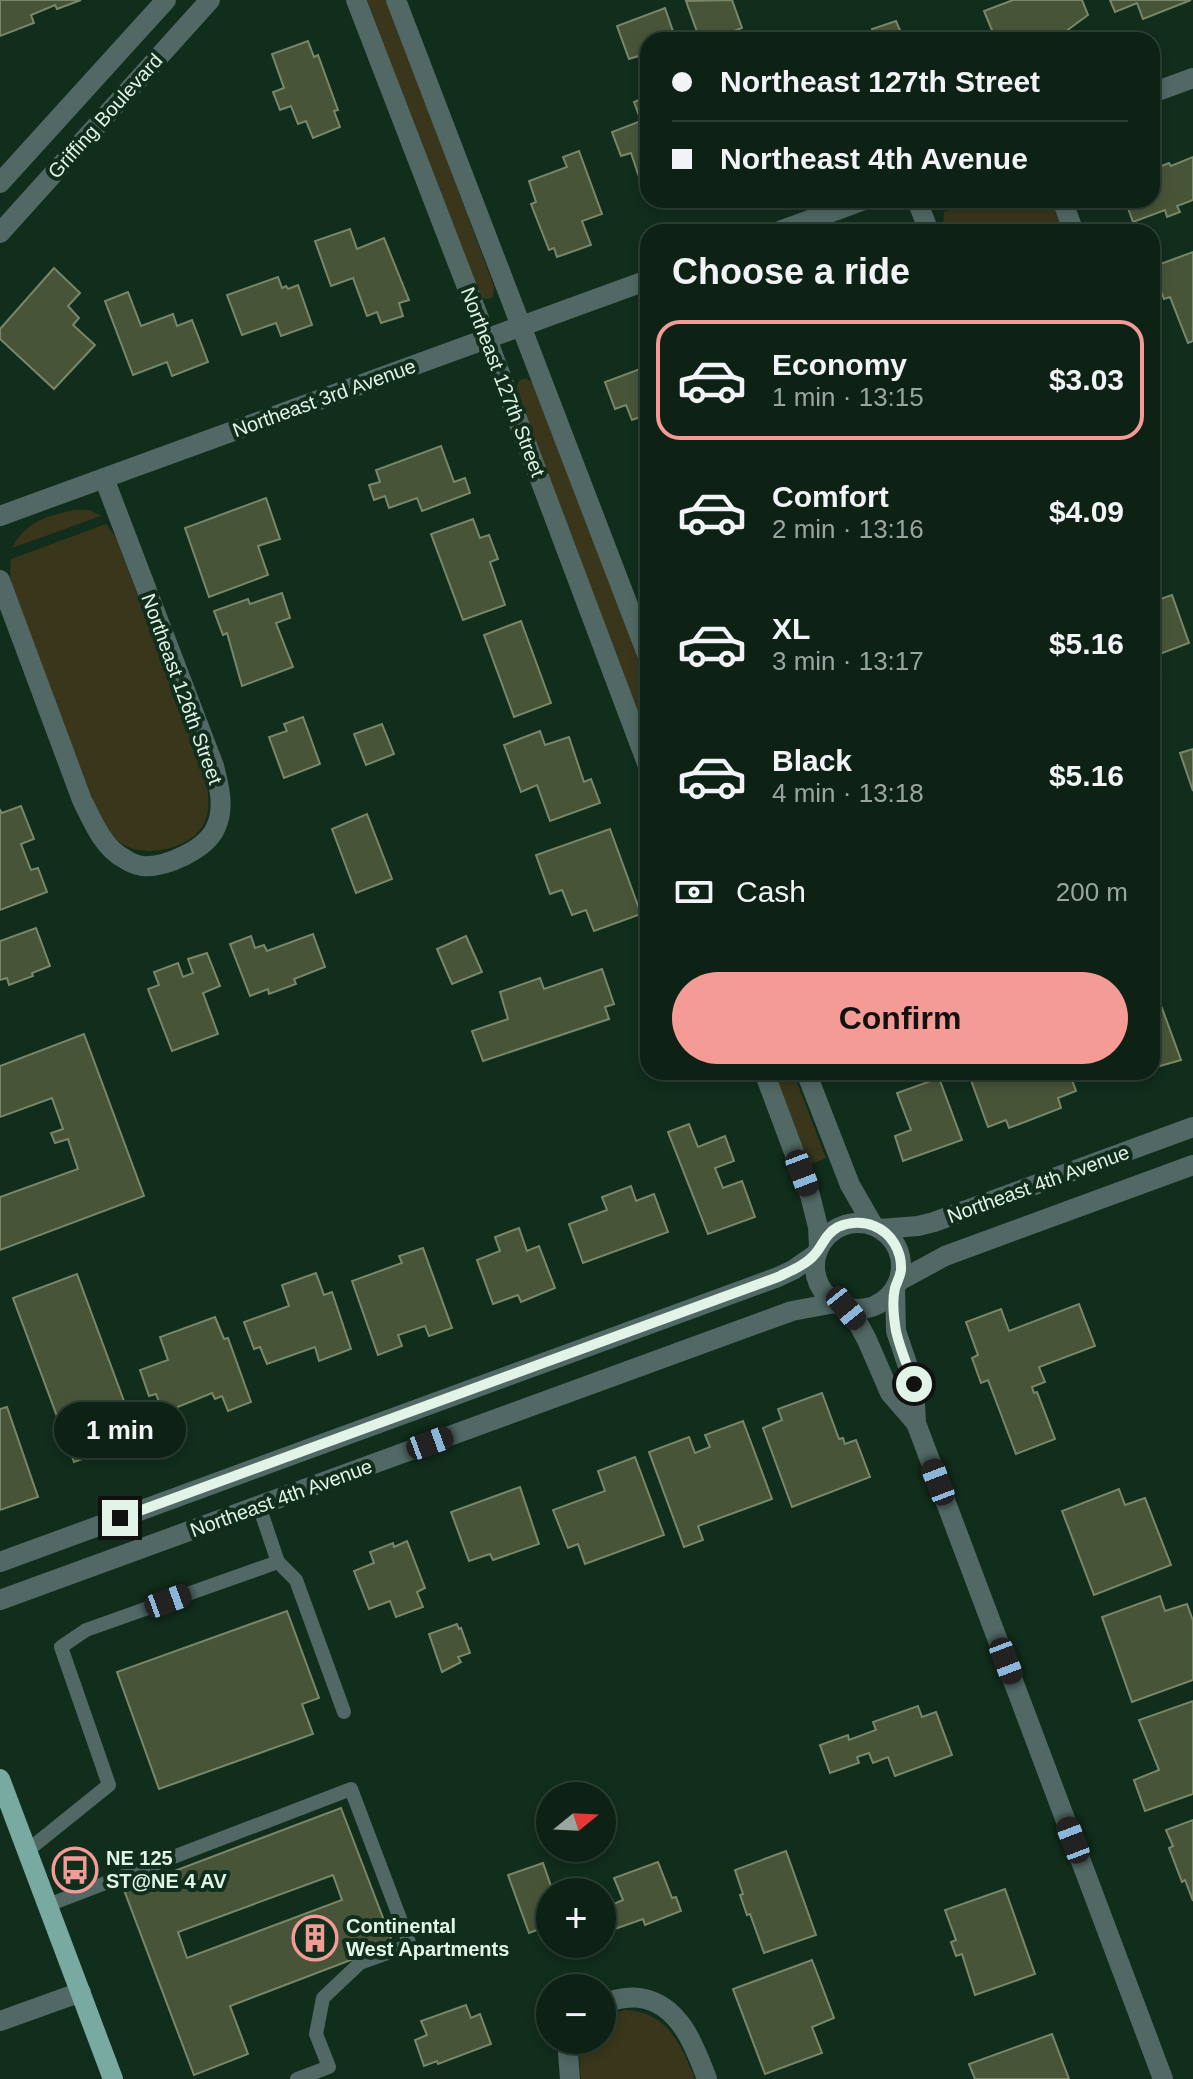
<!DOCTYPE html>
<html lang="en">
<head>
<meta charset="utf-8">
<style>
  :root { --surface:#0d2215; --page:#162a1e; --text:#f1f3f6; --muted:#9aa4a0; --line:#2d3f34; --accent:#f59b96 }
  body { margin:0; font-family:Helvetica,sans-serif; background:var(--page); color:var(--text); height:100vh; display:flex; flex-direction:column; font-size:30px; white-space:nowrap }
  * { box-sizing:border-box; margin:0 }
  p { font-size:26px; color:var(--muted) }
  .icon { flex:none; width:44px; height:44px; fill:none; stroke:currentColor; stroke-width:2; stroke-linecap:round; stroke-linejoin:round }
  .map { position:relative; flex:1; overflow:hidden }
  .panel { position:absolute; left:640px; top:224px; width:520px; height:856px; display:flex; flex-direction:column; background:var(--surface); border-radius:24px; box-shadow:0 4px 12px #0003,0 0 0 2px var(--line) }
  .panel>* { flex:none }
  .hud { position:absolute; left:640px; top:32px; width:520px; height:176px; border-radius:24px; box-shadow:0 4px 12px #0003,0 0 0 2px var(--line); display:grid; align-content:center; height:176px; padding:0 32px; background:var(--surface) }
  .needle { width:52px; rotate:72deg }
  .fabs { position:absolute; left:536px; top:1782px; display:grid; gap:16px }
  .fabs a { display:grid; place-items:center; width:80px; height:80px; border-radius:50%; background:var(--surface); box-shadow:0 4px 12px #0003,0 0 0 2px var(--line); font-size:40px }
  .end { position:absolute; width:36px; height:36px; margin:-18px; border:10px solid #e2f3e7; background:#111; box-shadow:0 0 0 4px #111 }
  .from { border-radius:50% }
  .bubble { position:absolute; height:56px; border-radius:28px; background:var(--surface); box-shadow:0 4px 12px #0003,0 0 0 2px var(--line); font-size:26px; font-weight:700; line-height:56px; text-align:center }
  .car { position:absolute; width:24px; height:48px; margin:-24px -12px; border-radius:10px; box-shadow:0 0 6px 2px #0007; background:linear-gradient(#222 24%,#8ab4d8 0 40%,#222 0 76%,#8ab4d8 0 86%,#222 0) }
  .hud b { display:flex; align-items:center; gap:28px; height:76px; font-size:30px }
  .hud b+b { border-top:2px solid var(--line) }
  .hud i { width:20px; height:20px; background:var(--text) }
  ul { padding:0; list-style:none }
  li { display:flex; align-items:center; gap:24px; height:120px; margin:0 16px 12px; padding:0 16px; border:4px solid transparent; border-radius:24px }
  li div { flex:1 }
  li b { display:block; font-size:30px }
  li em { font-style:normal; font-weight:700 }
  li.active { border-color:var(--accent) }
  li>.icon { width:72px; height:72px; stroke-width:1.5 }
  h2 { padding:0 32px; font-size:36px; line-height:96px }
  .pay { display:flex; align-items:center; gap:20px; height:88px; padding:0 32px; font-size:30px }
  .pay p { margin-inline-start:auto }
  .button { display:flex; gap:16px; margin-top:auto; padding:16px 32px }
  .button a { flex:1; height:92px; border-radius:48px; background:var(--accent); color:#111; font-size:32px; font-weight:700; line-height:92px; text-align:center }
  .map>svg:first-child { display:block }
  .green { fill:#39361c }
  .building { fill:#475438; stroke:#798769; stroke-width:2; fill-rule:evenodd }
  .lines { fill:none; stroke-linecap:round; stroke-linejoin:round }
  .service { stroke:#516864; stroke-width:14 }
  .minor { stroke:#516864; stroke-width:20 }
  .tertiary { stroke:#516864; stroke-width:20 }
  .primary { stroke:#78aaa1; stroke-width:20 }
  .route { stroke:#e2f3e7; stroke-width:10 }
  .labels { text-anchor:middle; stroke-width:8; stroke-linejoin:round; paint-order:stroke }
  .street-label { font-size:20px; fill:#e2f3e7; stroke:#112d1c }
  .poi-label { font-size:20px; font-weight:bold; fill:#e2f3e7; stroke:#112d1c; text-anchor:start }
</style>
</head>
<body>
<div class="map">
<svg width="1193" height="2079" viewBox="0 0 1193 2079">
  <rect width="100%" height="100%" fill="#112d1c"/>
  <g class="green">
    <path d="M367,0H388L494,287L493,297C487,300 484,300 479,295Z"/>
    <polygon points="977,200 1051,200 1064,232 943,232 944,212"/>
    <polygon points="526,378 535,385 648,686 648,738 517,391 517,385 520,380"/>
    <path d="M75,510H90L101,516L12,548C26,521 47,516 75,510Z"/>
    <path d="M106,524L115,536L121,551L206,779C208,794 211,809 204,823C194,847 149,858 126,846C111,838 103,822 96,807L12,590L10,574L11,559Z"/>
    <polygon points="774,1072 793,1072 826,1158 809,1165"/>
    <path d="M624,2010C666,2011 681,2043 695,2079H581L579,2057L585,2040H602V2019Z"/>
  </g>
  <g class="building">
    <polygon points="0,0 81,0 57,9 55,5 31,15 34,23 0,36"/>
    <polygon points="732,0 742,28 710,40 700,40 686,1"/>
    <polygon points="1013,0 1082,0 1088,15 1054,40 996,40 984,11"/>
    <polygon points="1110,0 1191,0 1143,19 1137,3 1115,12"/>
    <polygon points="665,8 676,40 648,40 648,53 629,59 617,26"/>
    <polygon points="896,21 902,35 910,32 913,40 867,40 875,37 872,29"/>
    <polygon points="308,41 314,57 318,55 338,110 334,111 340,127 313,138 306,121 298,124 291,106 280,110 273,92 284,88 272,54"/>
    <polygon points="648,96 648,174 639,177 631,153 621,156 612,132 641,121 634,102"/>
    <polygon points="579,151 602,214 582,221 591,245 557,257 554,248 549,250 531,204 536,202 529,181 567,167 563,157"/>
    <polygon points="1193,157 1193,200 1177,206 1180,212 1167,217 1165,210 1133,222 1125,200 1152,200 1152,173 1153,176 1161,173 1159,167 1169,163 1171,166"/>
    <polygon points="350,229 357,249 384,238 409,300 399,303 403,316 381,323 377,312 367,316 353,278 331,286 315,241"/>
    <polygon points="1193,252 1193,341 1188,343 1170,297 1164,299 1152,267"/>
    <polygon points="54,268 80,293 68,306 79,318 73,325 95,345 54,389 0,339 0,329"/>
    <polygon points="278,277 282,288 286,286 288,289 298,285 312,325 281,336 276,323 242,335 227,295"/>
    <polygon points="128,292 141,326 173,314 177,326 192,320 208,362 172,376 167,362 133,375 105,301"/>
    <polygon points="648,359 648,414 632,420 626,405 615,409 605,382 643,368 641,361"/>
    <polygon points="441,446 454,482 465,478 470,493 422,511 417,498 389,508 385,496 374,500 369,485 380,482 376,470"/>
    <polygon points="266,498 280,539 258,546 268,575 209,597 185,528"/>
    <polygon points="473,519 480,538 489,535 498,559 490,562 505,605 463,620 431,534"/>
    <polygon points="282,593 290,618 276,623 293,667 242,686 227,633 223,635 214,611 248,599 250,604"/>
    <polygon points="1172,595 1189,643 1154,656 1161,676 1152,679 1152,602"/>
    <polygon points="521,621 551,703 514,717 484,635"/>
    <polygon points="303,717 320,764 284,778 269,737 287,731 284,724"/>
    <polygon points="382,724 394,754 366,765 354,734"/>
    <polygon points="540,731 545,745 569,737 584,782 591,779 600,803 550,821 537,785 521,792 504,745"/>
    <polygon points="1193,749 1193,791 1180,753"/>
    <polygon points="21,806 34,839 21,844 31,870 38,868 47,892 0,910 0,810 2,813"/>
    <polygon points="367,814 392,879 356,893 332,829"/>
    <polygon points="610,829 641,914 594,931 586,910 572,915 562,890 550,894 536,855"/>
    <polygon points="36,928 50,966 32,973 33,976 9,985 7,978 0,980 0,941"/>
    <polygon points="313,934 325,967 294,979 296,984 269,994 268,989 250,996 230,944 251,936 255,948 264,945 267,951"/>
    <polygon points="466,936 482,972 452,984 437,949"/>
    <polygon points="207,953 220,986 203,993 218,1034 172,1051 148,989 159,985 154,972 178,963 183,977 193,973 188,959"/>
    <polygon points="602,969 614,1004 605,1007 609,1019 483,1061 472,1031 508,1019 500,992 540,978 544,989"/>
    <polygon points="1162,1008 1181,1060 1153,1068 1152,1011"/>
    <polygon points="84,1034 144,1196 0,1250 0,1197 78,1169 68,1139 55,1143 51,1133 63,1129 52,1098 0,1117 0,1066"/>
    <polygon points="968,1072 1069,1072 1076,1091 1058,1098 1061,1108 1009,1128 1006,1120 988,1127"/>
    <polygon points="939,1078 962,1140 903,1161 895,1136 911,1130 897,1093"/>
    <polygon points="689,1124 698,1147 725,1136 734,1161 715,1168 723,1188 742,1181 755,1217 708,1234 668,1132"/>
    <polygon points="631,1186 636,1201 654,1194 668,1232 583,1263 569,1224 607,1210 602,1197"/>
    <polygon points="519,1228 527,1251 539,1246 555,1288 521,1302 518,1295 493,1304 477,1260 500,1251 495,1237"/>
    <polygon points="423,1248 452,1328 429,1336 425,1326 398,1335 402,1346 378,1355 352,1281 402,1263 399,1256"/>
    <polygon points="316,1273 324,1295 332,1292 351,1349 319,1361 315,1347 267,1364 260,1347 254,1349 244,1322 289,1306 282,1285"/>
    <polygon points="77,1274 138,1439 74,1462 13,1298"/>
    <polygon points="1079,1304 1095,1346 1039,1367 1045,1382 1032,1387 1034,1393 1037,1392 1055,1439 1016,1454 988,1380 981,1383 972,1358 978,1355 966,1322 1001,1309 1009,1331"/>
    <polygon points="215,1317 224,1339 228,1338 251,1402 228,1411 222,1396 215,1399 212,1393 163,1413 156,1394 149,1396 140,1370 168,1360 160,1337"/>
    <polygon points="822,1393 839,1439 843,1438 845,1444 856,1440 870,1477 792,1507 763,1428 782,1420 778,1409"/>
    <polygon points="7,1407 38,1497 0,1510 0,1409"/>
    <polygon points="743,1421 772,1499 698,1526 703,1540 684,1547 649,1452 689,1437 695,1453 710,1447 705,1435"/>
    <polygon points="635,1457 664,1535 585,1564 578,1544 568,1548 553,1510 605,1491 598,1471"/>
    <polygon points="520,1487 539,1544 493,1560 490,1554 469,1561 451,1512"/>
    <polygon points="1119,1489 1125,1505 1145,1498 1171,1565 1094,1595 1062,1511"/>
    <polygon points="407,1541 425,1588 417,1592 423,1607 396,1617 390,1601 369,1609 354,1571 374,1563 370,1552 393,1543 394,1547"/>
    <polygon points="1160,1596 1165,1611 1187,1604 1193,1621 1193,1680 1132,1702 1102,1617"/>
    <polygon points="287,1611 319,1698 302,1704 313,1734 159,1789 117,1672"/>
    <polygon points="457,1624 459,1629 461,1628 470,1653 458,1657 461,1662 442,1672 429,1634"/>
    <polygon points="1193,1701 1193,1794 1145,1811 1134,1780 1159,1770 1139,1720"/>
    <polygon points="918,1706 922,1717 936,1712 952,1755 895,1776 888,1757 873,1763 869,1753 857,1757 859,1763 830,1773 820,1745 848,1735 849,1740 876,1730 873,1722"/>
    <path d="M341,1808L393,1944L230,2006L248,2054L194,2075L124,1890ZM333,1875L342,1900L187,1958L178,1932Z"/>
    <polygon points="1193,1820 1193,1901 1185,1880 1182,1882 1169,1848 1173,1846 1166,1830"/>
    <polygon points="786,1851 816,1935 764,1953 750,1914 747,1915 740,1895 743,1894 735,1870"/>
    <polygon points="658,1862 672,1898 676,1897 681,1911 645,1925 643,1919 612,1930 604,1908 623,1900 614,1878"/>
    <polygon points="543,1863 553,1892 550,1892 550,1932 548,1926 529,1933 508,1875"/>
    <polygon points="1005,1889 1035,1974 975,1995 962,1954 956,1956 951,1942 956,1940 945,1910"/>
    <polygon points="812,1960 834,2018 812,2027 822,2053 765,2074 733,1989"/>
    <polygon points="466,2005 471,2018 480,2014 491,2044 438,2064 437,2061 424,2066 415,2040 427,2035 421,2021"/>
    <polygon points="1052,2034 1069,2079 975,2079 969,2064"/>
  </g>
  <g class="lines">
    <g class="service">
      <polyline points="278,1562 296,1580 344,1712"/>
      <polyline points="27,1851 109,1785 61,1647 86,1630 278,1562 259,1506"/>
      <polyline points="48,1905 351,1789 410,1945 360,1963 323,1998 316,2034 329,2067 297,2079"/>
    </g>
    <g class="minor">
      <polyline points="356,0 487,339 648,766"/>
      <polyline points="396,0 648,657"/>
      <polyline points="1152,93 1193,78"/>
      <polyline points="917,200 929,232"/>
      <polyline points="1062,200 1074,232"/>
      <polyline points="777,232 864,200"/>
      <polyline points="1152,458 1152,460"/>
      <polyline points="0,516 648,280"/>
      <path d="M0,580L82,800C92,820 103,848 125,859C129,862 137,865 142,866C166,868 207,849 216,827C225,807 219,786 214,766L104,478"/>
      <polyline points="764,1072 810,1195 818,1227 819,1247"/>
      <polyline points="806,1072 850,1185 873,1225"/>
      <circle cx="858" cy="1266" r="43"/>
      <polyline points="880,1229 918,1226 934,1222 1193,1127"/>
      <polyline points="899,1281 945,1256 1193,1165"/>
      <polyline points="895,1288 896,1331 914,1384 916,1423 1163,2079"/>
      <polyline points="846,1308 859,1325 867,1340 890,1393 916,1423"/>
      <polyline points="0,1562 778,1277 793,1270 816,1254"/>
      <polyline points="0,1600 792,1311 835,1303"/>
      <path d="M602,2003C614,2000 628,1996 640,1998C680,2004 695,2047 707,2079"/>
      <polyline points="0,2021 81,1992"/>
      <polyline points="570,2079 568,2053 571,2040"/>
    </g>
    <g class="tertiary">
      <polyline points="0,183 166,0"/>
      <polyline points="0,233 210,0"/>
    </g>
    <polyline class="primary" points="0,1779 113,2079"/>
  </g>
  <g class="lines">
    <path class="route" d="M120,1518L778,1277C790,1271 806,1265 815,1254C823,1245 825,1234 838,1227C849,1222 863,1221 874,1226C892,1233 902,1252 901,1270C900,1277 897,1282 895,1288C892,1300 894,1319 896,1331C900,1349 908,1367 914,1384"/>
  </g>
  <defs>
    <g id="bus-ring" transform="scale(2.3)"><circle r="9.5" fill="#112d1c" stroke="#f59b96" stroke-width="1.5"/><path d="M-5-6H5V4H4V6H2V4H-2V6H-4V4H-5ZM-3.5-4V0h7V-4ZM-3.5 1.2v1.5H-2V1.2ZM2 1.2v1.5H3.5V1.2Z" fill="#f59b96"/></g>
    <g id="building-ring" transform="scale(2.3)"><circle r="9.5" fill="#112d1c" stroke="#f59b96" stroke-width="1.5"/><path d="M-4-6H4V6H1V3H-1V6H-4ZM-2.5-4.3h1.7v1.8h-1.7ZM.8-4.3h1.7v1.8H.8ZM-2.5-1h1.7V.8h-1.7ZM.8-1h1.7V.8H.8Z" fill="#f59b96"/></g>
  </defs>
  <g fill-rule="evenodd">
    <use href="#bus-ring" x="75" y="1870"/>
    <use href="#building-ring" x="315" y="1938"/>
  </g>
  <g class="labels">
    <g class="street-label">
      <text transform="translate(105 116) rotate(-48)" y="7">Griffing Boulevard</text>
      <text transform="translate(503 382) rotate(69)" y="7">Northeast 127th Street</text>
      <text transform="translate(324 398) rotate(-20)" y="7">Northeast 3rd Avenue</text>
      <text transform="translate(182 689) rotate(70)" y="7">Northeast 126th Street</text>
      <text transform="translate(1038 1184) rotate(-20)" y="7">Northeast 4th Avenue</text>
      <text transform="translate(281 1498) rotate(-20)" y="7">Northeast 4th Avenue</text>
    </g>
    <g class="poi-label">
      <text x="106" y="1865">NE 125<tspan x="106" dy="23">ST@NE 4 AV</tspan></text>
      <text x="346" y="1933">Continental<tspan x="346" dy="23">West Apartments</tspan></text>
    </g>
  </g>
</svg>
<div class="fabs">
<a><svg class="needle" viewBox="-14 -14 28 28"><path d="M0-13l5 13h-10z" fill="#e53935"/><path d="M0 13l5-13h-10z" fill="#9aa4a0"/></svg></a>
<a>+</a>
<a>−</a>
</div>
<i class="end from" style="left:914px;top:1384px"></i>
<i class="end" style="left:120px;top:1518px"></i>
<div class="bubble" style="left:54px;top:1402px;width:132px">1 min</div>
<i class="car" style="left:802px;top:1173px;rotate:159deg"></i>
<i class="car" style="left:846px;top:1308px;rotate:141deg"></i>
<i class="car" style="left:430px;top:1443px;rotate:70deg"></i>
<i class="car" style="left:938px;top:1482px;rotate:339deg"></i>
<i class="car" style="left:168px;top:1601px;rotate:70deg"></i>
<i class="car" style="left:1006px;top:1661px;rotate:159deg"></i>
<i class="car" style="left:1073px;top:1840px;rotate:339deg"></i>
<div class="hud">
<b><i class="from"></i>Northeast 127th Street</b>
<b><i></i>Northeast 4th Avenue</b>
</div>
<section class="panel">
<h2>Choose a ride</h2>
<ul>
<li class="active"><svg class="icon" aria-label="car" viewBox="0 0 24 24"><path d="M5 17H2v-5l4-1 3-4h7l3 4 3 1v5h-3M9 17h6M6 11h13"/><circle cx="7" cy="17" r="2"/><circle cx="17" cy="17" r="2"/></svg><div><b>Economy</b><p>1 min · 13:15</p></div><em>$3.03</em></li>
<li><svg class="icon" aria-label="car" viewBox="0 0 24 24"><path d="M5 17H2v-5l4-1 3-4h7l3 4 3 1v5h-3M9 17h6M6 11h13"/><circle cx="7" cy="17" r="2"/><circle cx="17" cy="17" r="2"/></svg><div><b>Comfort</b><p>2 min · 13:16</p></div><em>$4.09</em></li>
<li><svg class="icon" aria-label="car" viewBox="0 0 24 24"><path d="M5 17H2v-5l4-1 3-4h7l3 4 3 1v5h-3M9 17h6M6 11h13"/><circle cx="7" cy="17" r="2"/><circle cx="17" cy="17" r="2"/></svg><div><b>XL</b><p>3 min · 13:17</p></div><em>$5.16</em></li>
<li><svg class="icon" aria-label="car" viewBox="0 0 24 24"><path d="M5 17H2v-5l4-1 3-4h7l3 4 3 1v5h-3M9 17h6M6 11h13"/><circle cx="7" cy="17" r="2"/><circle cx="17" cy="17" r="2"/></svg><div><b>Black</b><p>4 min · 13:18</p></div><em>$5.16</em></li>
</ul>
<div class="pay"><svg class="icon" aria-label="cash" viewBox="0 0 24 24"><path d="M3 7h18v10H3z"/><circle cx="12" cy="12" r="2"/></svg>Cash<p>200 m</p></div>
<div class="button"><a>Confirm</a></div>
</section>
</div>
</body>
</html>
